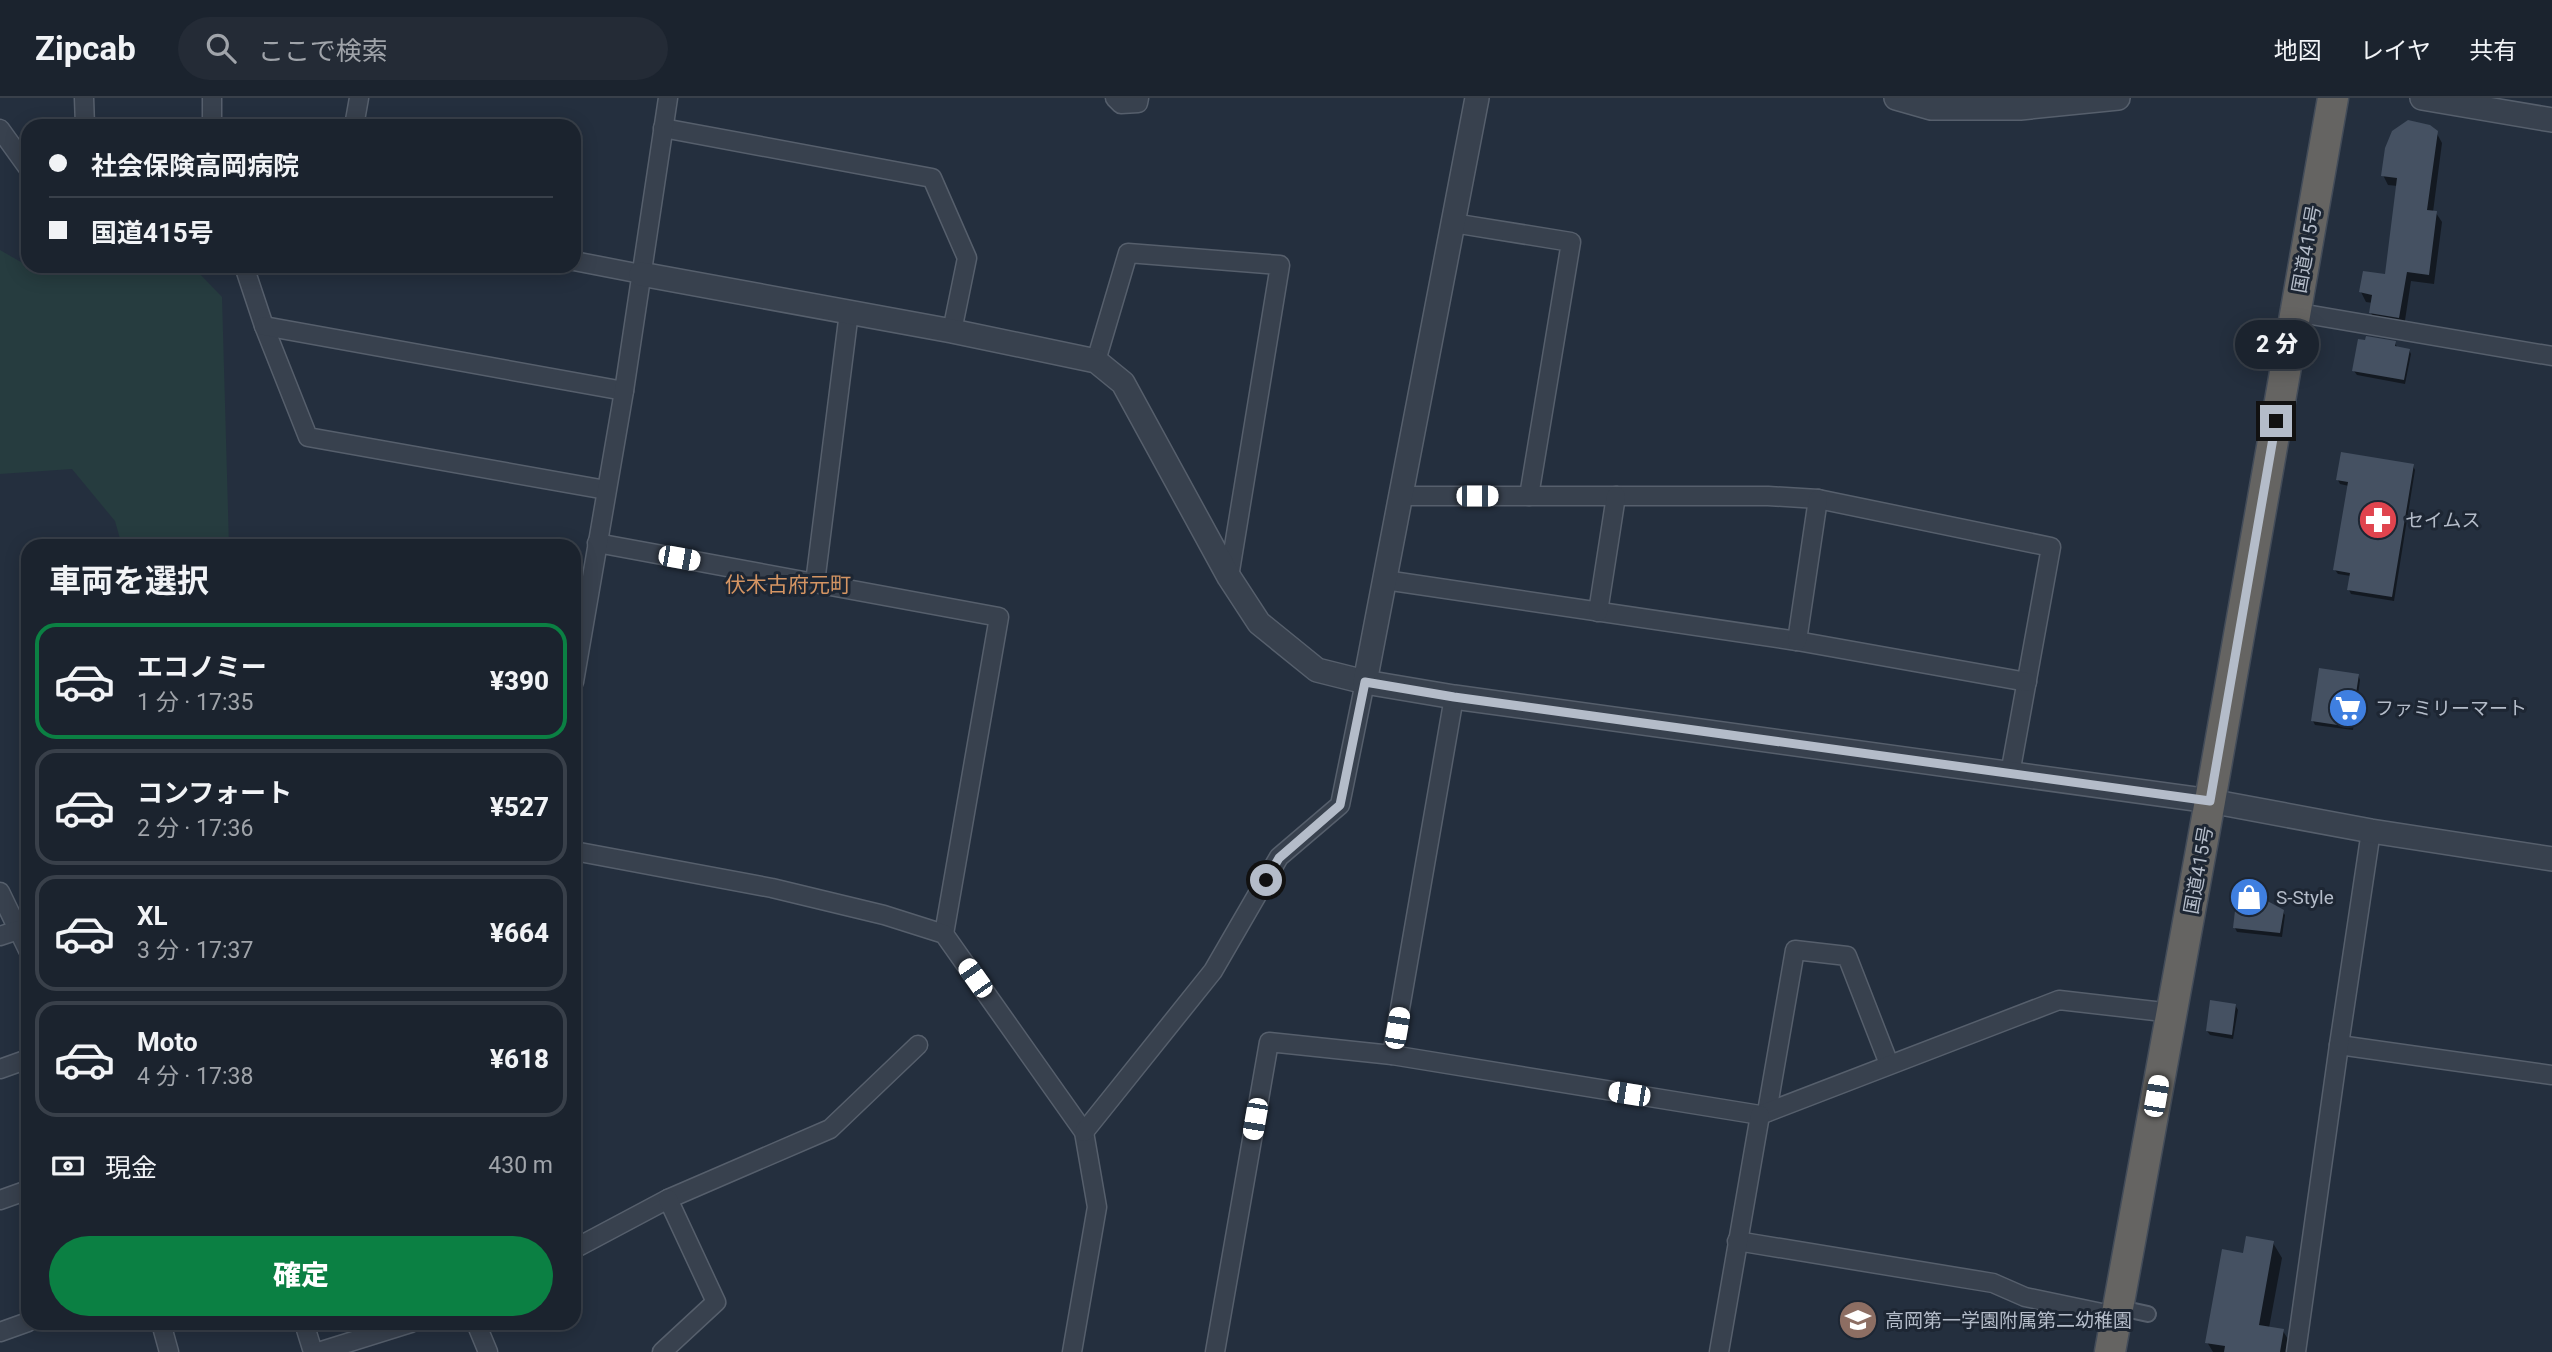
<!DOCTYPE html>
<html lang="ja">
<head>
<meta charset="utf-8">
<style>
  :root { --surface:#1b232e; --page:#242b36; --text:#f1f3f6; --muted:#a0a4aa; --line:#39404a; --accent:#0b8043 }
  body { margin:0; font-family:Roboto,"Noto Sans JP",sans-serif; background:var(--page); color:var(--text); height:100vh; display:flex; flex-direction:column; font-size:26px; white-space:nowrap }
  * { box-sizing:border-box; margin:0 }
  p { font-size:23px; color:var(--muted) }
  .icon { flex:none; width:38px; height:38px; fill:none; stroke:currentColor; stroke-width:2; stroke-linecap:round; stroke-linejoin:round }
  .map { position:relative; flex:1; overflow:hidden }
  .sheet { position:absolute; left:21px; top:441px; width:560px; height:791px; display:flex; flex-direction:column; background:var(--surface); border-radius:21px; box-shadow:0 4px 18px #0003,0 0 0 2px var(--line) }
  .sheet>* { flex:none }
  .top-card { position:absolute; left:21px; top:21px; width:560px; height:154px; border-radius:21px; box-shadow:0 4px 18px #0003,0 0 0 2px var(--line); display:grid; align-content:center; height:154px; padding:0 28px; background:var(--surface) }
  .end { position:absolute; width:32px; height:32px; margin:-16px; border:9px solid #b4bcc9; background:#111; box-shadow:0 0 0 4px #111 }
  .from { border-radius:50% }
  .bubble { position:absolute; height:49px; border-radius:24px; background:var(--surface); box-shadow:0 4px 18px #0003,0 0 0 2px var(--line); font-size:23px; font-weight:800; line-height:49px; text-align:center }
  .car { position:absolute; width:21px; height:42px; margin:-21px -10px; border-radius:9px; box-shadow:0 0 5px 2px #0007; background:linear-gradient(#fff 24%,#345 0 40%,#fff 0 76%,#345 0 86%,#fff 0) }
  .top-card b { display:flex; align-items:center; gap:24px; height:66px; font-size:26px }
  .top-card b+b { border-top:2px solid var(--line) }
  .top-card i { width:18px; height:18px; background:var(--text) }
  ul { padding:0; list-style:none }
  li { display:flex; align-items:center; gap:21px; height:116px; margin:0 14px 10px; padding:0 14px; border:4px solid var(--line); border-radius:21px }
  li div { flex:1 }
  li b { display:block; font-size:26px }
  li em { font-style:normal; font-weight:800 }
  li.on { border-color:var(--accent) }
  li>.icon { width:63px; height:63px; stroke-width:1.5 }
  h2 { padding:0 28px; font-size:32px; line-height:84px }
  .pay { display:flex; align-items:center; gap:18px; height:77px; padding:0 28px; font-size:26px }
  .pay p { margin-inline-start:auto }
  .action { display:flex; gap:14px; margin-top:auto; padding:14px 28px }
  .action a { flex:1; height:80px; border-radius:42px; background:var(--accent); color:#fff; font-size:28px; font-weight:800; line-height:80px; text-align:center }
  header { display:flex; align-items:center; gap:42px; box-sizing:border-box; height:98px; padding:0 35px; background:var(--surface); border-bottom:2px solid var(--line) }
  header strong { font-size:33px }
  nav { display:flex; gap:38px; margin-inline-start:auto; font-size:24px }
  .search { width:490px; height:63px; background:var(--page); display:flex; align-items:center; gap:18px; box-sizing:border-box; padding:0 24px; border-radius:38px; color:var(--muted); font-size:26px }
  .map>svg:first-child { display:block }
  .green { fill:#263c3f }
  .shadow { fill:#0007 }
  .building { fill:#455162 }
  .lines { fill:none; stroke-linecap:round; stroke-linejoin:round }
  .pedestrian-casing { stroke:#565f6c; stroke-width:18 }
  .minor-casing { stroke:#565f6c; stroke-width:21 }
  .tertiary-casing { stroke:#565f6c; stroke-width:26 }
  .trunk-casing { stroke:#434c59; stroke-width:33 }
  .pedestrian { stroke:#38414e; stroke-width:14 }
  .minor { stroke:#38414e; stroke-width:18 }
  .tertiary { stroke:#38414e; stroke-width:23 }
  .trunk { stroke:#656462; stroke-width:30 }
  .route { stroke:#b4bcc9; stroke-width:9 }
  .labels { text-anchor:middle; stroke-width:6; stroke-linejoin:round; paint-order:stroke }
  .street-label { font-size:19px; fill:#b4bcc9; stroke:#1d2633 }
  .poi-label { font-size:19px; fill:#b4bcc9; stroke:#1d2633; text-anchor:start }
  .neighbourhood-label { font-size:21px; fill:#d59563; stroke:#1d2633 }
</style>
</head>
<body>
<header>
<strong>Zipcab</strong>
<div class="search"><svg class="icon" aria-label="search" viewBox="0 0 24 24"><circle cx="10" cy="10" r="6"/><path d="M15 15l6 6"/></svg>ここで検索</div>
<nav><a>地図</a><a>レイヤ</a><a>共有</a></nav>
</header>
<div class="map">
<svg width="2552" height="1254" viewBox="0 0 2552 1254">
  <rect width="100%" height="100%" fill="#242f3e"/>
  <polygon class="green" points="0,152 28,168 175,168 196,172 222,199 229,448 122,448 115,423 72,371 0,376"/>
  <g class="shadow">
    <polygon points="2436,34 2442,45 2433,114 2436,115 2442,124 2434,186 2411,183 2404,229 2377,225 2371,215 2373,205 2366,204 2361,194 2386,178 2398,88 2388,87 2383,77"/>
    <polygon points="2395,245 2397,249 2409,252 2411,256 2405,286 2357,277 2354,273"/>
    <polygon points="2413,368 2415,372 2394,503 2351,496 2349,492 2351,478 2338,476 2335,472 2349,388 2340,386 2338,382"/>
    <polygon points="2358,577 2360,582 2353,632 2315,627 2313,623"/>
    <polygon points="2282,813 2285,817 2282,839 2237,834 2235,830"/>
    <polygon points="2235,907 2238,912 2233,941 2210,937 2207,933"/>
    <polygon points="2273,1145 2282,1160 2269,1230 2283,1233 2292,1248 2291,1254 2213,1254 2207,1244 2244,1157"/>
  </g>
  <g class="building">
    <polygon points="2408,22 2430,27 2438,33 2427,112 2437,113 2429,177 2407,174 2399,220 2369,215 2372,197 2359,194 2363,173 2385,176 2397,80 2381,78 2385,50 2392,33"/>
    <polygon points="2366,238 2396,243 2395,248 2410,251 2404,282 2352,273 2358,241 2365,242"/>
    <polygon points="2341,354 2414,366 2392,499 2347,492 2350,475 2333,472 2348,384 2336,382"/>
    <polygon points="2319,570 2359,576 2351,629 2311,623"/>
    <polygon points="2238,787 2284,812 2280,835 2233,830"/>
    <polygon points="2210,902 2236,906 2232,937 2206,933"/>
    <polygon points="2246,1138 2274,1143 2259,1227 2284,1231 2280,1254 2224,1254 2225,1248 2205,1245 2222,1151 2243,1155"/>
  </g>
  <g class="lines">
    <g class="pedestrian-casing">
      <polyline id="pedestrian" points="2116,1209 2148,1216"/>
    </g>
    <g class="minor-casing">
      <g id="minor">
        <polyline points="84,0 85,28"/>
        <polyline points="212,0 212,28"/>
        <polyline points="1115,0 1121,6 1138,5 1139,0"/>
        <polyline points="354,28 359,0"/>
        <polyline points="663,30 932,80 967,160 952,233"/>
        <polyline points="0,31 28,70"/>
        <polyline points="1453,125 1571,144 1529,398"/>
        <polyline points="574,163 641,176"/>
        <polyline points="244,168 264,228 308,339 606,392"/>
        <polyline points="2294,214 2552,258"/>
        <polyline points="264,228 624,293"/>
        <polyline points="1096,263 1128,155 1280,167 1229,479"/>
        <polyline points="1401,398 1768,398 1818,401 2051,449 2010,676"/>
        <polyline points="597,445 999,519 944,836"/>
        <polyline points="1385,482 1797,543 2027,584"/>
        <polyline points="815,485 849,214"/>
        <polyline points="1598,514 1616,398"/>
        <polyline points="1797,543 1818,401"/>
        <polyline points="574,584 624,293 668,0"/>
        <polyline points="574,753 772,790 884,817 944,836 1084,1034 1097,1109 1072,1254"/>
        <polyline points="0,794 28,852"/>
        <polyline points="0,838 18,832"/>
        <polyline points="2339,947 2552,977"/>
        <polyline points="1392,957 1454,599"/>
        <polyline points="0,971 28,961"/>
        <polyline points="1767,1014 1795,852 1847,858 1889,966"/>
        <polyline points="1084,1034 1213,873 1279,759 1340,707 1365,584"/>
        <polyline points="0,1102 28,1092"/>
        <polyline points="1737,1143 1993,1185 2025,1199 2116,1218"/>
        <polyline points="574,1151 668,1101 830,1031 918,947"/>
        <polyline points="161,1225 169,1254"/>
        <polyline points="304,1225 313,1254"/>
        <polyline points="476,1225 488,1254"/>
        <polyline points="0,1234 28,1224"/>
        <polyline points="318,1254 411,1225"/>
        <polyline points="662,1254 716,1204 668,1101"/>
        <polyline points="1215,1254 1269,944 1392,957 1760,1017 2059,902 2172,915"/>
        <polyline points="1719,1254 1760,1017"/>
        <polyline points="2296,1254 2339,947 2371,733"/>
      </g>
    </g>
    <g class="tertiary-casing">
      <g id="tertiary">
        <polyline points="1896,0 1931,10 2020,10 2118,0"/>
        <polyline points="2422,0 2552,22"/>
        <polyline points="641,176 952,233 1096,263 1123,285 1229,479 1259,525 1317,572 1365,584 1454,599 2210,703 2371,733 2552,761"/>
        <polyline points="1365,584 1477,0"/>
      </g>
    </g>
    <g class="trunk-casing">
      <polyline id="trunk" points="2110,1254 2210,703 2333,0"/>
    </g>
    <use href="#pedestrian" class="pedestrian"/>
    <use href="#minor" class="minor"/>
    <use href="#tertiary" class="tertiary"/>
    <use href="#trunk" class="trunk"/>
  </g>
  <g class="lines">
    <polyline class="route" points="1266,782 1279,760 1340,707 1365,584 1454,599 2210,703 2276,323"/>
  </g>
  <defs>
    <g id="pharmacy-disc" transform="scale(2.0125)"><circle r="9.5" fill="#e0444e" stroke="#1d2633"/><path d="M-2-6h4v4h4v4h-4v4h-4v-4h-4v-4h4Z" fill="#fff"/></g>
    <g id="supermarket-disc" transform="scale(2.0125)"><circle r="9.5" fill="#3f7fe0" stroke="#1d2633"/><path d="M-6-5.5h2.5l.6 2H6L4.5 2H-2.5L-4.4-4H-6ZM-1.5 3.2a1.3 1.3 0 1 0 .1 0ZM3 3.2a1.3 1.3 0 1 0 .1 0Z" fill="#fff"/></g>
    <g id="shop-disc" transform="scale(2.0125)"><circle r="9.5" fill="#3f7fe0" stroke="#1d2633"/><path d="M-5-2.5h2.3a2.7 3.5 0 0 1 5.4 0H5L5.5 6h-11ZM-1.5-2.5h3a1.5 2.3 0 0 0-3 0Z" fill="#fff"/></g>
    <g id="school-disc" transform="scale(2.0125)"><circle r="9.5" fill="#8d6e63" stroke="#1d2633"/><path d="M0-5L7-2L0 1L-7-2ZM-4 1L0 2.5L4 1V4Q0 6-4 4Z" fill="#fff"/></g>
  </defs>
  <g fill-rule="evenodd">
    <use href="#pharmacy-disc" x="2378" y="422"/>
    <use href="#supermarket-disc" x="2348" y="610"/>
    <use href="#shop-disc" x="2249" y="799"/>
    <use href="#school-disc" x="1858" y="1222"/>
  </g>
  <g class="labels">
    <g class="street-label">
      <text transform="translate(2306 151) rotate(-80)" y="7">国道415号</text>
      <text transform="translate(2198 772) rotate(-80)" y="7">国道415号</text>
    </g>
    <g class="poi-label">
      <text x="2405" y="429">セイムス</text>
      <text x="2375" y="617">ファミリーマート</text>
      <text x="2276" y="806">S-Style</text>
      <text x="1885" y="1229">高岡第一学園附属第二幼稚園</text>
    </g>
    <g class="neighbourhood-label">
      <text x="788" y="494">伏木古府元町</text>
    </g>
  </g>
</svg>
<i class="end from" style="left:1266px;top:782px"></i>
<i class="end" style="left:2276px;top:323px"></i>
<div class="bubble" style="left:2235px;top:222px;width:84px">2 分</div>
<i class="car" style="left:1477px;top:398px;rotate:90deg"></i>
<i class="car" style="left:679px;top:460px;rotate:100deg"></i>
<i class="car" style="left:975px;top:880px;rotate:325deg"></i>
<i class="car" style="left:1397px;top:930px;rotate:10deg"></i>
<i class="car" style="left:1629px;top:996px;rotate:279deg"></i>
<i class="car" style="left:2156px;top:998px;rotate:10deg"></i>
<i class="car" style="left:1255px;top:1021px;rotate:190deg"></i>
<div class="top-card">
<b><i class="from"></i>社会保険高岡病院</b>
<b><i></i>国道415号</b>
</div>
<section class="sheet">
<h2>車両を選択</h2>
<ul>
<li class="on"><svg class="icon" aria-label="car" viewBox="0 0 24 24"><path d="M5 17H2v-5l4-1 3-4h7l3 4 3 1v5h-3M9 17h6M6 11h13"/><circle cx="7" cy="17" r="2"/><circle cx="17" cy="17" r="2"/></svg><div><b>エコノミー</b><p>1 分 · 17:35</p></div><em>¥390</em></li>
<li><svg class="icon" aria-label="car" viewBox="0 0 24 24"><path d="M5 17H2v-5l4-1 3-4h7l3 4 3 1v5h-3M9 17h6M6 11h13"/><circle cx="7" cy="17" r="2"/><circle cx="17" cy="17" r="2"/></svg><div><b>コンフォート</b><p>2 分 · 17:36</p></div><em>¥527</em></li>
<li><svg class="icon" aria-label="car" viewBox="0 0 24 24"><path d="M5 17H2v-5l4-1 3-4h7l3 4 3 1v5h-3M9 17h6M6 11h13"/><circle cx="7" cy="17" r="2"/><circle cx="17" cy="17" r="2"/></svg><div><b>XL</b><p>3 分 · 17:37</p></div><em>¥664</em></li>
<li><svg class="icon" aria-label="car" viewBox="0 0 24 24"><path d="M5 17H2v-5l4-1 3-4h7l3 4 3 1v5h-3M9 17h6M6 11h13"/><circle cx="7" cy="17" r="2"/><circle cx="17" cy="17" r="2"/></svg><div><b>Moto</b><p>4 分 · 17:38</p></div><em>¥618</em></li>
</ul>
<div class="pay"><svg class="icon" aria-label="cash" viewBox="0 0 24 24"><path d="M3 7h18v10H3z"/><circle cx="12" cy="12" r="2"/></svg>現金<p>430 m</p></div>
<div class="action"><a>確定</a></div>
</section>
</div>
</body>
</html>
